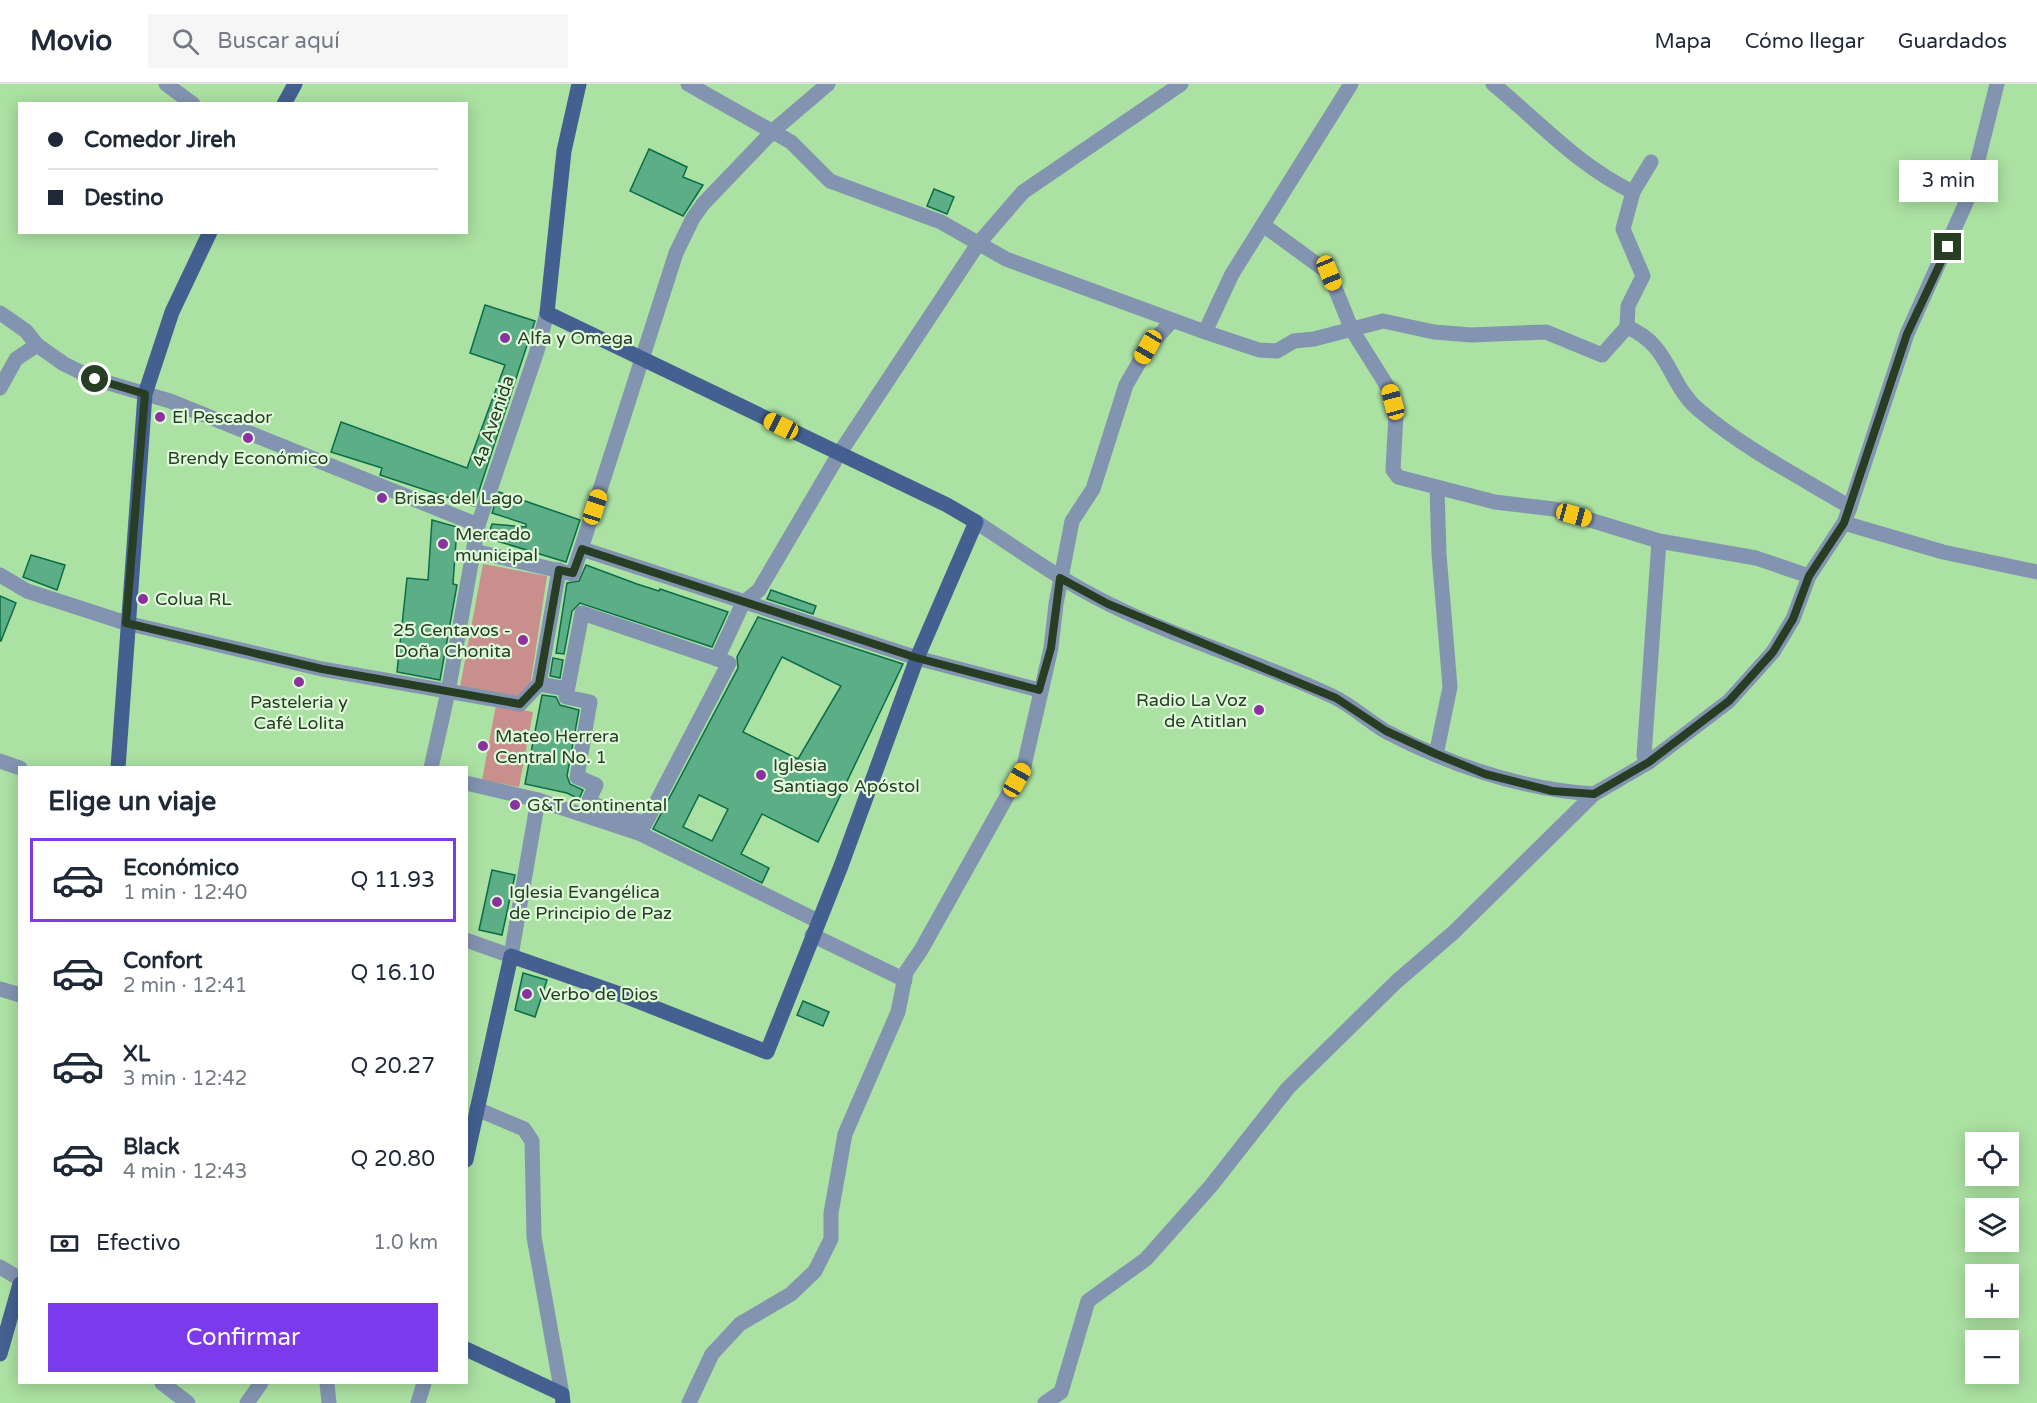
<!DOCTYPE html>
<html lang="es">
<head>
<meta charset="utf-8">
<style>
  :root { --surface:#fff; --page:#f6f6f7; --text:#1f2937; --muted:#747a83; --line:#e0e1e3; --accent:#7c3aed }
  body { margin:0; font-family:"Varela Round",sans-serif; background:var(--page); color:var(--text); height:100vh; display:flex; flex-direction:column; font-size:22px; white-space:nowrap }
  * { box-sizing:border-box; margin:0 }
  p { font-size:20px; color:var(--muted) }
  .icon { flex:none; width:33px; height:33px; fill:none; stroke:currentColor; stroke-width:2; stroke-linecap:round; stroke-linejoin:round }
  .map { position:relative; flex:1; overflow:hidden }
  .sheet { position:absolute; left:18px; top:682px; width:450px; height:618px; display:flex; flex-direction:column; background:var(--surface); border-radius:0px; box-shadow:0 3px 15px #0003 }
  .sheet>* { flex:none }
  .top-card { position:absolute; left:18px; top:18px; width:450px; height:132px; border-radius:0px; box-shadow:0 3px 15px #0003; display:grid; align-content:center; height:132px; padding:0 30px; background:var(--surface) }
  .buttons { position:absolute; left:1965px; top:1048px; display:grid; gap:12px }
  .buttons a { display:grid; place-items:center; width:54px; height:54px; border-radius:0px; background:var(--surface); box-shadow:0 3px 15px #0003; font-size:30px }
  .end { position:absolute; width:27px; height:27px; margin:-14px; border:8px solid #283e24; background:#fff; box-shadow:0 0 0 3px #fff }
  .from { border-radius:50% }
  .bubble { position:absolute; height:42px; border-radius:0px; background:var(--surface); box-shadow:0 3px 15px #0003; font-size:20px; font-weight:600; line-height:42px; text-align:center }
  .car { position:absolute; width:18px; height:36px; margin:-18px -9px; border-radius:8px; box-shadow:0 0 4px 2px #0007; background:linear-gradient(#f5c518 24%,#345 0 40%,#f5c518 0 76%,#345 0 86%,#f5c518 0) }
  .top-card b { display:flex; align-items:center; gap:21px; height:57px; font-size:22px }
  .top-card b+b { border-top:2px solid var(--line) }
  .top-card i { width:15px; height:15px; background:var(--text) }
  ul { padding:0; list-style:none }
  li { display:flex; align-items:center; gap:18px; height:84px; margin:0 12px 9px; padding:0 18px; border:3px solid transparent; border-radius:0px }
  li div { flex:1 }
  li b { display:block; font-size:22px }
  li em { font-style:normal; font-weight:600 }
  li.on { border-color:var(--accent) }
  li>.icon { width:54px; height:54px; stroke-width:1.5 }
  h2 { padding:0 30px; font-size:27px; line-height:72px }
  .pay { display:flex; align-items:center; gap:15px; height:66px; padding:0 30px; font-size:22px }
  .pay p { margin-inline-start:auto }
  .cta { display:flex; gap:12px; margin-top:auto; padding:12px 30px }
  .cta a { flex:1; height:69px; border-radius:0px; background:var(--accent); color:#fff; font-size:24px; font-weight:600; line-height:69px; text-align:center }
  header { display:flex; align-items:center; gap:36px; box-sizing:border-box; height:84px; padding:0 30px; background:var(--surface); border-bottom:2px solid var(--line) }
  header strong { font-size:28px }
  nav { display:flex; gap:33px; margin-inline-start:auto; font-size:21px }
  .search { width:420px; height:54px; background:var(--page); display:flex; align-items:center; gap:15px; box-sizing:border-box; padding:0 21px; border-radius:0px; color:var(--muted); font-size:22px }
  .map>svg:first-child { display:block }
  .green { fill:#c98f8d }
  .building { fill:#5bae85; stroke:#0b6d48; stroke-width:1.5; fill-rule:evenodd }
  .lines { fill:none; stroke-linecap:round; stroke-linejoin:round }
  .minor { stroke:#8394b0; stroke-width:15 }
  .major { stroke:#436091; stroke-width:15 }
  .route { stroke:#283e24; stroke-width:8 }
  .poi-dot { fill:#8c329e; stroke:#dffada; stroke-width:2 }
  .labels { text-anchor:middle; stroke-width:4.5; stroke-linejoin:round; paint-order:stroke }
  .poi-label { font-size:18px; fill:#283e24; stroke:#dffada; text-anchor:start }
  .street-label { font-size:18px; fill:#283e24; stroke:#dffada }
</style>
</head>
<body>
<header>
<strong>Movio</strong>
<div class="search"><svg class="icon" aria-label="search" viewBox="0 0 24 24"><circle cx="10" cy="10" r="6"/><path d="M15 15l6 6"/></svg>Buscar aquí</div>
<nav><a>Mapa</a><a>Cómo llegar</a><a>Guardados</a></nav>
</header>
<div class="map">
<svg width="2037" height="1319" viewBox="0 0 2037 1319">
  <rect width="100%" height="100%" fill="#abe1a2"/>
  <g class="green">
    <polygon points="483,480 547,492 530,603 516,613 460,603"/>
    <polygon points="496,621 533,628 519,703 482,696"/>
  </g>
  <g class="building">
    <polygon points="649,65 687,83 683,93 703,101 683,132 630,107"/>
    <polygon points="934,105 954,113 947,130 927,122"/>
    <polygon points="485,221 535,237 474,422 380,391 382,384 331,368 341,338 467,384 505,281 470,269"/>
    <polygon points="499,408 580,436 566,478 487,454 492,440 526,443 526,440 492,429"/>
    <polygon points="432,436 457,443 453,500 457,501 440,596 397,588 407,494 428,496"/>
    <polygon points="31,471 65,481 57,506 23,493"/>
    <polygon points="586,481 637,500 659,507 660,505 728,528 712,563 580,519 572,527 564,570 556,569 567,499 579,497"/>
    <polygon points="771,506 816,522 813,530 767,515"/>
    <polygon points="0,512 16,519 1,557 0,557"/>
    <path d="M758,533L903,580L818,758L762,730L741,770L769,784L762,799L653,745L738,584L737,573ZM782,573L841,602L798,675L743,648ZM699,711L728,725L712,757L683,743Z"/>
    <polygon points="553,574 563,576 560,594 550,592"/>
    <polygon points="542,611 556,613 560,621 579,626 567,692 570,700 583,706 579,715 567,709 525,700"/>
    <polygon points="492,786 515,791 502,851 479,846"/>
    <polygon points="523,889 547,896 535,933 515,926"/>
    <polygon points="803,917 829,928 823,942 797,931"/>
  </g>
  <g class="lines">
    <g class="minor">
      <polyline points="166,0 193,20"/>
      <polyline points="688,0 791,58 830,97 941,138 1006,175 1205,248 1259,266 1277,267 1294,257 1314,255 1383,237 1434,248 1471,251 1546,248 1602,271 1627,243 1628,222 1643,192 1623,145 1633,108 1651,78"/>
      <path d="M1493,0C1541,39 1577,81 1633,108"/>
      <polyline points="1263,141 1329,189 1352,246 1389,305 1396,330 1393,386 1398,393 1495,418 1554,425 1659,457 1756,474 1809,492"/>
      <polyline points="0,229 26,247 37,261 64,280 95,295 170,317 478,441"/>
      <path d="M1627,243C1672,262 1667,300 1700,327C1745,365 1800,393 1850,423"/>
      <polyline points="1205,248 1232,190 1351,0"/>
      <polyline points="0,304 16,275 37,261"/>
      <path d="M976,438C1019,466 1061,496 1107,519C1180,556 1260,578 1334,613C1353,622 1369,638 1387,648C1452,682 1521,705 1594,710"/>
      <polyline points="1844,439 1943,468 2037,488"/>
      <polyline points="582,465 917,574 1039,606"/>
      <polyline points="474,467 573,490 676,169 693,134 703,120 774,46 828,0"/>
      <polyline points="0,491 27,507 126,539 322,585 520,620 539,600 567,605"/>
      <polygon points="582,529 729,579 645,740 588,718 596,701 577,693 590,618 566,613"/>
      <polyline points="717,575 743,519 759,506 839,370 978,160 1023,108 1181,0"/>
      <polyline points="539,600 559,486"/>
      <polyline points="1436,671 1450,603 1439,470 1437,404"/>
      <polyline points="0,677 20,684"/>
      <polyline points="1649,678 1644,672 1659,457"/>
      <polyline points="431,684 448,608 478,441 537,267 547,229"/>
      <polyline points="466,699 538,716 641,750 818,837"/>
      <polyline points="812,851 905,896"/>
      <polyline points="466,856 511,872 538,716"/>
      <polyline points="0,905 20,911"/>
      <polyline points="477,1025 524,1045 532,1057 534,1153 562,1310"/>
      <polyline points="0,1183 20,1195"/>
      <polyline points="162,1299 188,1319"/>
      <polyline points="327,1299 329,1319"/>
      <polyline points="247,1319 261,1299"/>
      <polyline points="418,1319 424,1299"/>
      <polyline points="689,1319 712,1270 740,1240 791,1210 815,1187 831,1155 831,1129 845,1050 898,928 906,888 921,866 1024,682 1051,564 1056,520 1072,437 1093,405 1126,301 1148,263 1172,237"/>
      <polyline points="1045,1319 1061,1308 1088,1217 1146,1175 1210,1103 1288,1004 1396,898 1454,848 1594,710 1649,678 1729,617 1773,568 1793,535 1809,492 1844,439 1850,423 1907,250 1969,112 1997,0"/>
    </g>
    <g class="major">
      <polyline points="284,20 295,0"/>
      <polyline points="118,684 145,310 172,228 210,148"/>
      <polyline points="466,1076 511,872 617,909 767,968 841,782 917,574 976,438 947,421 547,229 564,67 579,0"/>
      <polyline points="466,1265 562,1310 563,1319"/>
      <polyline points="0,1270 20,1200"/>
    </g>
  </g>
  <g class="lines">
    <polyline class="route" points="95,295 145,310 126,539 322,585 520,620 539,600 559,486 573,489 582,465 917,574 1039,606 1051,564 1060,494 1108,520 1336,614 1386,647 1436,670 1485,690 1552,707 1594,710 1649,678 1729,617 1773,568 1793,535 1809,492 1844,439 1907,250 1948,163"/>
  </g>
  <g class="poi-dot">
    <circle cx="505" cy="254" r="6"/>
    <circle cx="160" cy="333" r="6"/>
    <circle cx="248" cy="354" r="6"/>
    <circle cx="382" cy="414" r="6"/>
    <circle cx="443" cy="460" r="6"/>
    <circle cx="143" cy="515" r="6"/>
    <circle cx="523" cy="556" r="6"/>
    <circle cx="299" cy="598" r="6"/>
    <circle cx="1259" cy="626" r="6"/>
    <circle cx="483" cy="662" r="6"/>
    <circle cx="761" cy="691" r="6"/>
    <circle cx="515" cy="721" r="6"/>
    <circle cx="497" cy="818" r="6"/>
    <circle cx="527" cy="910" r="6"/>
  </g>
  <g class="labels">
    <g class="poi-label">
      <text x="517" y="260">Alfa y Omega</text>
      <text x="172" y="339">El Pescador</text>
      <text x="248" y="380" text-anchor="middle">Brendy Económico</text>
      <text x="394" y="420">Brisas del Lago</text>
      <text x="455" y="456">Mercado<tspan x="455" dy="21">municipal</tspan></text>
      <text x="155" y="521">Colua RL</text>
      <text x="511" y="552" text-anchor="end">25 Centavos -<tspan x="511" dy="21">Doña Chonita</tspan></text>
      <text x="1247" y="622" text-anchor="end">Radio La Voz<tspan x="1247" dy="21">de Atitlan</tspan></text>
      <text x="299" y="624" text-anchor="middle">Pasteleria y<tspan x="299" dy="21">Café Lolita</tspan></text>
      <text x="495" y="658">Mateo Herrera<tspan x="495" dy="21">Central No. 1</tspan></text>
      <text x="773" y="687">Iglesia<tspan x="773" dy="21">Santiago Apóstol</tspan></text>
      <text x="527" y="727">G&amp;T Continental</text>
      <text x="509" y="814">Iglesia Evangélica<tspan x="509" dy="21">de Principio de Paz</tspan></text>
      <text x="539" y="916">Verbo de Dios</text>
    </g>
    <g class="street-label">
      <text transform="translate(493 337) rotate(-71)" y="6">4a Avenida</text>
    </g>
  </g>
</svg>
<div class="buttons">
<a><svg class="icon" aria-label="locate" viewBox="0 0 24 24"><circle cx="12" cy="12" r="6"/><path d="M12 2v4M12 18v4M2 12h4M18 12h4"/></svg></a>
<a><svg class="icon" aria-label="layers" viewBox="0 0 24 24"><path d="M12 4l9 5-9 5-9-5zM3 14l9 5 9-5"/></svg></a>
<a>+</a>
<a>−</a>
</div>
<i class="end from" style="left:95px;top:295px"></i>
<i class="end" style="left:1948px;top:163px"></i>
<div class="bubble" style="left:1899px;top:76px;width:99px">3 min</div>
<i class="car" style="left:1329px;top:189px;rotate:158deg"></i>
<i class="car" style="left:1148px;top:263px;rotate:210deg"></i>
<i class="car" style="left:1393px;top:318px;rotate:345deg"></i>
<i class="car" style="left:781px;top:342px;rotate:296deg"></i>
<i class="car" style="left:595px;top:423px;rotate:18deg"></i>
<i class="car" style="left:1574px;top:431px;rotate:105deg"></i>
<i class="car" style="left:1017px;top:696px;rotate:29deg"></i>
<div class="top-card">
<b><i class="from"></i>Comedor Jireh</b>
<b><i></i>Destino</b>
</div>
<section class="sheet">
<h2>Elige un viaje</h2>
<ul>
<li class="on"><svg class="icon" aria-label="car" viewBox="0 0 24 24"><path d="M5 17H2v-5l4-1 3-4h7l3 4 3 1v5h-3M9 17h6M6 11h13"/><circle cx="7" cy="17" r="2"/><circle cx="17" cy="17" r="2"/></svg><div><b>Económico</b><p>1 min · 12:40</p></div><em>Q 11.93</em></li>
<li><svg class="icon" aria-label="car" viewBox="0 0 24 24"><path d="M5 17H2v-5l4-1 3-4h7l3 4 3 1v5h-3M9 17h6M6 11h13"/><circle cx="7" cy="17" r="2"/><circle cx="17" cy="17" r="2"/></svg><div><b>Confort</b><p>2 min · 12:41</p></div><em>Q 16.10</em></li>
<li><svg class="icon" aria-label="car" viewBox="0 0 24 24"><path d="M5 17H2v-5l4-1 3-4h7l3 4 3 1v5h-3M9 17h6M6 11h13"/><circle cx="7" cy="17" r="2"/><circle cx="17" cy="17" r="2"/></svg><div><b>XL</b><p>3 min · 12:42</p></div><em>Q 20.27</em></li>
<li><svg class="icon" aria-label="car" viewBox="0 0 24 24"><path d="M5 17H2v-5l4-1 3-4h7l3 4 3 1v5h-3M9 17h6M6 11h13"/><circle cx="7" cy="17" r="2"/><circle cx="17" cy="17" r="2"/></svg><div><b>Black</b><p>4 min · 12:43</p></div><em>Q 20.80</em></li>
</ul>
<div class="pay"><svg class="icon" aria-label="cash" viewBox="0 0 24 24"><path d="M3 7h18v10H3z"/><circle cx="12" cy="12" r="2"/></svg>Efectivo<p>1.0 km</p></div>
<div class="cta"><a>Confirmar</a></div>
</section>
</div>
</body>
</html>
